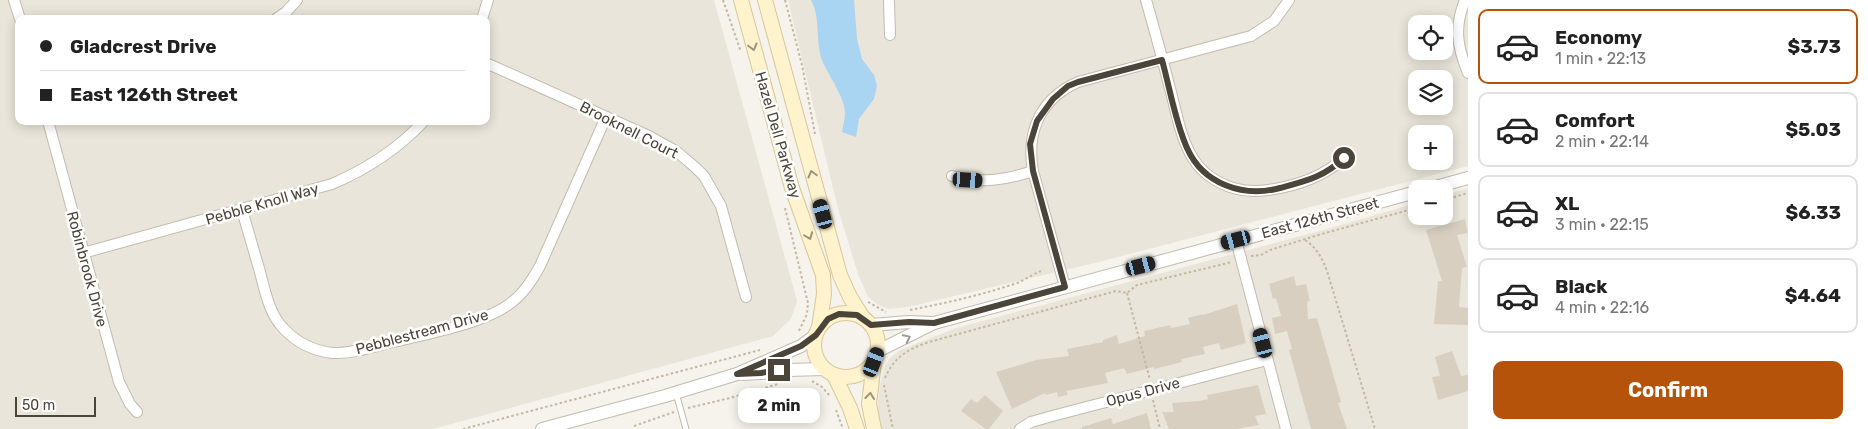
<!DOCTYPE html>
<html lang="en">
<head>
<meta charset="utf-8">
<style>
  :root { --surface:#fff; --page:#f2f2f2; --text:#222; --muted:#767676; --line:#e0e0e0; --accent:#b45309 }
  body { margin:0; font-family:Rubik,sans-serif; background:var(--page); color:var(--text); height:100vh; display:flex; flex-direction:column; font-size:19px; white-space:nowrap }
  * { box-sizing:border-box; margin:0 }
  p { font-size:16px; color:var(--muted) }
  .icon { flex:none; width:28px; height:28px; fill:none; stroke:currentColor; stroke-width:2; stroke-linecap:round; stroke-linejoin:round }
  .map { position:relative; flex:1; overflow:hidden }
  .sheet { display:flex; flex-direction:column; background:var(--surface); width:400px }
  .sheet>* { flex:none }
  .guide { position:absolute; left:15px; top:15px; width:475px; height:110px; border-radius:10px; box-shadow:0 2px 12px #0003; display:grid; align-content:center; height:110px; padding:0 25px; background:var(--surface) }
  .fabs { position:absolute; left:1408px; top:15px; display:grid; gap:10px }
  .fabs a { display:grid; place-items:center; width:45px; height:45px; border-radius:10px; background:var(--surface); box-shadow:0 2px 12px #0003; font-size:25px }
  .scale { position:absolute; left:15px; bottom:12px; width:81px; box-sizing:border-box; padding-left:5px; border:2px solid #4b4439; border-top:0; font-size:14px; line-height:18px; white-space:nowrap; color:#4b4439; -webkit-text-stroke:4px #fff; paint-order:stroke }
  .end { position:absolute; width:22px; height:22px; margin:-11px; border:6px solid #4b4439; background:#fff; box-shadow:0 0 0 2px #fff }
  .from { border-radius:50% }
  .bubble { position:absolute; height:35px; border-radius:10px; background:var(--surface); box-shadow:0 2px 12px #0003; font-size:16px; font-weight:700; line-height:35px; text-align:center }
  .car { position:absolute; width:15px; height:30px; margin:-15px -8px; border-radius:6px; box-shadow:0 0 4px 1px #0007; background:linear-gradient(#222 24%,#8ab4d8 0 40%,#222 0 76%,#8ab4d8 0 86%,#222 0) }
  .guide b { display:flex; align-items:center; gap:18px; height:48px; font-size:19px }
  .guide b+b { border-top:1px solid var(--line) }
  .guide i { width:12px; height:12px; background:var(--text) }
  ul { padding:9px 0 0; list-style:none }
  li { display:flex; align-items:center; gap:15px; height:75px; margin:0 10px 8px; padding:0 15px; border:2px solid var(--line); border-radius:10px }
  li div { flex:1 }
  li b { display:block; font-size:19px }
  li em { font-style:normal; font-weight:700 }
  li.active { border-color:var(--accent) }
  li>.icon { width:45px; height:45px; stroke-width:1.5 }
  .cta { display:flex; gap:10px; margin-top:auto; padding:10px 25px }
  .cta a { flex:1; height:58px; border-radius:10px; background:var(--accent); color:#fff; font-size:20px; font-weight:700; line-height:58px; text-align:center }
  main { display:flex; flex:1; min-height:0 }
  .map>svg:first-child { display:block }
  .residential { fill:#eae5da; fill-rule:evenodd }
  .water { fill:#a9d4f2 }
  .building { fill:#d8cfc1 }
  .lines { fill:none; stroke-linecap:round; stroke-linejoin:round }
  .service-casing { stroke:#c2bbae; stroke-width:7 }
  .minor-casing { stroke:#c2bbae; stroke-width:12 }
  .tertiary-casing { stroke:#c2bbae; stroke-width:14 }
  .secondary-casing { stroke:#d6c79b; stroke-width:16 }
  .path { stroke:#c4b79f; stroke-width:2; stroke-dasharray:2.5 2.5; stroke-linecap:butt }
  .service { stroke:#fff; stroke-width:5 }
  .minor { stroke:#fff; stroke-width:10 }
  .tertiary { stroke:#fff; stroke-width:12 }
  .secondary { stroke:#fff3cd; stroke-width:14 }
  .oneway { stroke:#9c937c }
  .oneway2 { stroke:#9c9892 }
  .route { stroke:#4b4439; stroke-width:6 }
  .labels { text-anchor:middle; stroke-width:5; stroke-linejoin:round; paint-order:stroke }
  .street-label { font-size:15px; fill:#4b4439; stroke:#fff }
</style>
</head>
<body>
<main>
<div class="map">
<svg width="1468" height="429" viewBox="0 0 1468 429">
  <rect width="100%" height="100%" fill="#f6f3ec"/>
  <g class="residential">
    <path d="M0,0H714L797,301L791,319L773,336L433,429H0ZM19,19H486V121H19Z"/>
    <path d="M788,0H1468V166L1095,263L908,307L889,309L878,305L868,297L858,274L838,209ZM1416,24H1444V51H1416ZM1416,79H1444V106H1416ZM1416,134H1444V161H1416Z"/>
    <polygon points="1468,188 1468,429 882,429 877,409 880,384 885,366 890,358 900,350 956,328 1327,229 1416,203 1416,216 1444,216 1444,195"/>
  </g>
  <path class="water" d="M811,0H854L857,39L862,59L874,75L877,86L874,99L859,119L856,137L842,132C843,126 845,119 845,113C845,97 828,75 822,60C815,40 821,18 811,0Z"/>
  <g class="building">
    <polygon points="1465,219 1468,233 1457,235 1467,267 1462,268 1459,307 1468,308 1468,325 1434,324 1438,281 1442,281 1426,230"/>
    <polygon points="1294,276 1296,286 1306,284 1310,301 1307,302 1308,319 1317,318 1341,402 1338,403 1347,429 1311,429 1289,350 1292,349 1287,331 1275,334 1272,318 1281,316 1276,298 1273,299 1269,284"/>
    <polygon points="1237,304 1246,343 1221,350 1219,343 1203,347 1205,354 1181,359 1182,362 1154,369 1154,367 1127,374 1124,368 1105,373 1108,383 1066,391 1068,395 1058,397 1057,392 1046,395 1045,393 1012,409 996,372 1036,360 1069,356 1067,349 1103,342 1103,340 1117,335 1119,344 1145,336 1144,331 1170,325 1171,328 1190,324 1188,318 1203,314 1203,315"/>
    <polygon points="1452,351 1461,376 1468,375 1468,391 1438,400 1432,377 1440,376 1435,357"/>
    <polygon points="1258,385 1266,414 1255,416 1259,425 1236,429 1169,429 1162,412 1174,412 1172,403 1199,401 1208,399 1207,395"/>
    <polygon points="985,395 1003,411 989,429 986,429 961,411 971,399 977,403"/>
    <polygon points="1147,413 1151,429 1082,429 1082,427 1111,418 1113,424"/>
  </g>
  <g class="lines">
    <g class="service-casing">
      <polyline id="service" points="676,393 686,429"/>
    </g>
    <g class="minor-casing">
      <g id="minor">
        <polyline points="14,0 20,19"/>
        <polyline points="889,0 890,35"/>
        <path d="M1146,0C1154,28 1162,57 1169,85C1175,105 1178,128 1187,147C1201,180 1234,195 1268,190C1297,186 1323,177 1344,158"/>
        <path d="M1465,0C1454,27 1457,46 1468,73"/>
        <polyline points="276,19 286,12 297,0"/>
        <polyline points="482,19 488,0"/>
        <polyline points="486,63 649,136 676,151 696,168 704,176 721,206 746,297"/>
        <polyline points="48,121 119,382 130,404 137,412"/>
        <path d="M952,176C981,184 1005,180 1033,171"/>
        <path d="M242,210C248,231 254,251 260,272C265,291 269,313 283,328C296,342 314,351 333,353C353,354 374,346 393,342C425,334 487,323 512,302C524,293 532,280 540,266L606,117"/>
        <polyline points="1236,240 1286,429"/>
        <path d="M83,253L332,184C367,169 398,149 424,121"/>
        <path d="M1065,287L1033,171C1026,132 1040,99 1078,82L1251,36L1274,21L1289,0"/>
        <polyline points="1020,429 1031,422 1056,415 1267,360"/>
      </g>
    </g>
    <g class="tertiary-casing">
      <g id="tertiary">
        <polyline points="1428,189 1468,178"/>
        <polyline points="871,325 909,322 934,323"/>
        <polyline points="878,351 934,323 1416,192"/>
        <polyline points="742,374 761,373 787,370 825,369"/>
        <polyline points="542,429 665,396 737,374 801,346 816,335"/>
      </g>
    </g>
    <g class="secondary-casing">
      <g id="secondary">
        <polyline points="741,0 792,188 823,275 824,294 819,328"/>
        <polyline points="765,0 840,275 850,297 863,318"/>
        <circle cx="846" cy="345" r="32"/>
        <polyline points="874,362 869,404 874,429"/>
        <polyline points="834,375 850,408 857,429"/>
      </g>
    </g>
    <g class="path">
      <polyline points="723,0 741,52"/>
      <polyline points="785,0 802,65 815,134"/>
      <polyline points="1444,200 1468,193"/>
      <polyline points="785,208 808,303 807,314 798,333"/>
      <path d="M1305,240C1317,248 1322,258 1327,271L1375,429"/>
      <polyline points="1251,256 1261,255 1270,250 1318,235 1416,208"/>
      <polyline points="1127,293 1150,380"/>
      <polyline points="868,302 886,312"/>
      <path d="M910,310C946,303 982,295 1017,283C1025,280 1033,274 1041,271"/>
      <path d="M885,378C894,357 908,349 929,342L1116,291L1127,293L1137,285L1232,262"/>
      <polyline points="812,381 822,387 829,395"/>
      <polyline points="884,385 893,429"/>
      <polyline points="1153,400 1160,429"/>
      <polyline points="688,408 730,398 778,384"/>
      <polyline points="836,410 843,429"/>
      <polyline points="634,426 674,412"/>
      <polyline points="463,429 760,350"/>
    </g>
    <use href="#service" class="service"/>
    <use href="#minor" class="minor"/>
    <use href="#tertiary" class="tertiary"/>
    <use href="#secondary" class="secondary"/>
  </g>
  <defs><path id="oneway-chevron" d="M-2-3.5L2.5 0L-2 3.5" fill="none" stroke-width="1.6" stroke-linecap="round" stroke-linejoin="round" transform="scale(1.25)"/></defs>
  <g class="oneway">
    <use href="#oneway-chevron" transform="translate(753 47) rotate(75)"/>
    <use href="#oneway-chevron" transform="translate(812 174) rotate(-105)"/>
    <use href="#oneway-chevron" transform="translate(809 236) rotate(69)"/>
    <use href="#oneway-chevron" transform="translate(870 396) rotate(-83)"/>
  </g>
  <use class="oneway2" href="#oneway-chevron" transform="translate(907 338) rotate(-26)"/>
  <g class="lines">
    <path class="route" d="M779,370L761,373L737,374L801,346L816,335L828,319L839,314L857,315L871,325L909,322L934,323L1065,287L1033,171L1030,144L1037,121L1053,99L1068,86L1078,82L1162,60C1170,89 1175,121 1187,148C1203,184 1243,198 1280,188C1306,181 1324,177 1344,158"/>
  </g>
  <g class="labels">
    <g class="street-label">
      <text transform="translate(629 130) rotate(27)" y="5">Brooknell Court</text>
      <text transform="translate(778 135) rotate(74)" y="5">Hazel Dell Parkway</text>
      <text transform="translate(262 204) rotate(-16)" y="5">Pebble Knoll Way</text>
      <text transform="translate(1320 218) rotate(-15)" y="5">East 126th Street</text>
      <text transform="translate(87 269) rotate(75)" y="5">Robinbrook Drive</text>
      <text transform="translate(422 332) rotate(-15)" y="5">Pebblestream Drive</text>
      <text transform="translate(1143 392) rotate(-15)" y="5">Opus Drive</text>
    </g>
  </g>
</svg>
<div class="fabs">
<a><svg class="icon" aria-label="locate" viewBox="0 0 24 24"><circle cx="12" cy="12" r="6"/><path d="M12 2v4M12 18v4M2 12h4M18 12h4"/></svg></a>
<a><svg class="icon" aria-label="layers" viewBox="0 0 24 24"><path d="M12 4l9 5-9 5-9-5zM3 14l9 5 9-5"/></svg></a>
<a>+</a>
<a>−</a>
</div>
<div class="scale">50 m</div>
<i class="end from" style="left:1344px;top:158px"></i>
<i class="end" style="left:779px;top:370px"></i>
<div class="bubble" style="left:738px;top:388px;width:82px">2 min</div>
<i class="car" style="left:968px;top:180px;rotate:93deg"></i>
<i class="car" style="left:823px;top:214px;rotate:345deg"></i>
<i class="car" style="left:1236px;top:240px;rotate:255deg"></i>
<i class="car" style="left:1141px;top:266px;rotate:75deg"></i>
<i class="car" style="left:1263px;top:343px;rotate:345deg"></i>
<i class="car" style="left:874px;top:362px;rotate:21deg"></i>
<div class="guide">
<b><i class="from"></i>Gladcrest Drive</b>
<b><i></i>East 126th Street</b>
</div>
</div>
<section class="sheet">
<ul>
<li class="active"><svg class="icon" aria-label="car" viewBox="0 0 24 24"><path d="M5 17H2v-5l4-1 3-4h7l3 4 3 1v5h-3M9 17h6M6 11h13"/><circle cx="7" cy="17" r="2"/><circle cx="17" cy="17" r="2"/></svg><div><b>Economy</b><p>1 min · 22:13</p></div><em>$3.73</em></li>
<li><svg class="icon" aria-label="car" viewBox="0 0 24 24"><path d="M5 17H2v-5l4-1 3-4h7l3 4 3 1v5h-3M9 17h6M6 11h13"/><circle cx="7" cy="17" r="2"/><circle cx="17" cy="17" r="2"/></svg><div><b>Comfort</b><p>2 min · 22:14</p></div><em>$5.03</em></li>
<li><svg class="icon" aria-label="car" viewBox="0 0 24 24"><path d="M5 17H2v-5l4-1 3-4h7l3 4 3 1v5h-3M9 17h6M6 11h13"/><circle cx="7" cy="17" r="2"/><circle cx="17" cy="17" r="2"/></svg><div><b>XL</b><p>3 min · 22:15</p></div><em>$6.33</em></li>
<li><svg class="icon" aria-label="car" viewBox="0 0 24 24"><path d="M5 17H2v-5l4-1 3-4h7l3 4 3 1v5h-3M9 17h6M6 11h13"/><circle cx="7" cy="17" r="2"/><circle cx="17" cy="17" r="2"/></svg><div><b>Black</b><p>4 min · 22:16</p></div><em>$4.64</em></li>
</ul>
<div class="cta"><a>Confirm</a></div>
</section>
</main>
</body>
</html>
